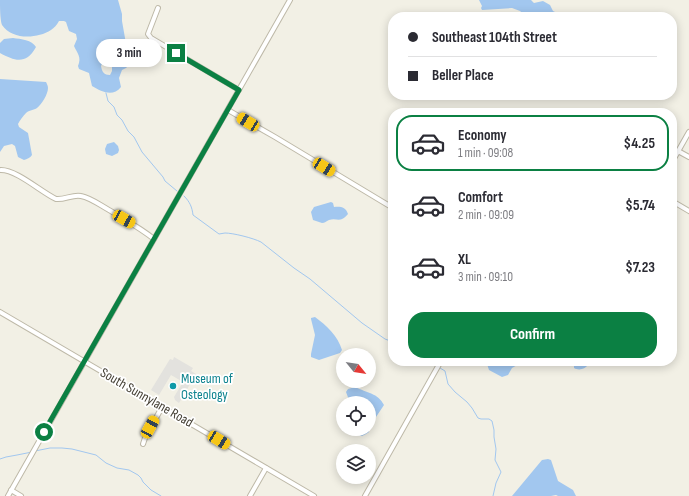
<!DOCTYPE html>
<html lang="en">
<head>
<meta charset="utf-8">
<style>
  :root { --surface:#fff; --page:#f7f7f7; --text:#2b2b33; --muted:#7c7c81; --line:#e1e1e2; --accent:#0b8043 }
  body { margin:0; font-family:"Sofia Sans Condensed",sans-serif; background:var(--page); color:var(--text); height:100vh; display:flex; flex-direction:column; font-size:15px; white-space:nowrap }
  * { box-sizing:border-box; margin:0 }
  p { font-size:13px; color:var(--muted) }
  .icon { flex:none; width:22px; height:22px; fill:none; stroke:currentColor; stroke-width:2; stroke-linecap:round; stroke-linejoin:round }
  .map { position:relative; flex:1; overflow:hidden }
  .sheet { position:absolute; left:388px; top:108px; width:289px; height:258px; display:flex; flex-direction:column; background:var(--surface); border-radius:16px; box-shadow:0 2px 10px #0003 }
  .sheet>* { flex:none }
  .guide { position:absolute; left:388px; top:12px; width:289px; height:88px; border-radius:16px; box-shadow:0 2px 10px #0003; display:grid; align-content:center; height:88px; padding:0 20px; background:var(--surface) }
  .needle { width:26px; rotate:120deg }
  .fabs { position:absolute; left:336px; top:348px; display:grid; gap:8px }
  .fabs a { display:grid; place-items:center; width:40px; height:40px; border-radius:50%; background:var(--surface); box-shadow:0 2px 10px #0003; font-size:20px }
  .end { position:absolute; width:18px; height:18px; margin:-9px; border:5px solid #0b8043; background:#fff; box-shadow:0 0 0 2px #fff }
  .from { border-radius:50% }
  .bubble { position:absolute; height:28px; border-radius:14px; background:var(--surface); box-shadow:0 2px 10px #0003; font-size:13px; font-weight:700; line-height:28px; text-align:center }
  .car { position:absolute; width:12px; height:24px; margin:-12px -6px; border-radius:5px; box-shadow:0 0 3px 1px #0007; background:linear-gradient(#f5c518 24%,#345 0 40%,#f5c518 0 76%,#345 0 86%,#f5c518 0) }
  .guide b { display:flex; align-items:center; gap:14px; height:38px; font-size:15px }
  .guide b+b { border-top:1px solid var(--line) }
  .guide i { width:10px; height:10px; background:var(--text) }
  ul { padding:7px 0 0; list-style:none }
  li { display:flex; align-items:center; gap:12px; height:56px; margin:0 8px 6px; padding:0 12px; border:2px solid transparent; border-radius:16px }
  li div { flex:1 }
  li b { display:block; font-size:15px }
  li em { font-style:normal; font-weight:700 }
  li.selected { border-color:var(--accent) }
  li>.icon { width:36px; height:36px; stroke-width:1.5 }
  .cta { display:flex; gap:8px; margin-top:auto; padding:8px 20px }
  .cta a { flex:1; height:46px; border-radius:16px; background:var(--accent); color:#fff; font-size:16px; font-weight:700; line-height:46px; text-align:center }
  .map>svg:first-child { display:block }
  .parking { fill:#e3e2de }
  .water { fill:#a2c7ef; fill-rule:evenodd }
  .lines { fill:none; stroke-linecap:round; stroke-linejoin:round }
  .stream { stroke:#a2c7ef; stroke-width:1 }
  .minor-casing { stroke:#beb9a8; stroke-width:6 }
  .minor { stroke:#fff; stroke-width:4 }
  .route { stroke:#0b8043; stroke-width:5 }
  .culture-dot { fill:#0f9aa8; stroke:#fff; stroke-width:1.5 }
  .labels { text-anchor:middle; stroke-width:3.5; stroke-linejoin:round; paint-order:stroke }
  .culture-label { font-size:14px; fill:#0d838f; stroke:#fff; text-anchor:start }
  .street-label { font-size:14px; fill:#454035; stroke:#fff }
</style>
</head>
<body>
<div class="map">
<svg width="689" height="496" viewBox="0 0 689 496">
  <rect width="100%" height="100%" fill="#f2f0e5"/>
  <polygon class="parking" points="174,357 193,368 191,371 196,374 179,403 175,400 174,397 183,382 171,375 159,395 151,390 170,359 173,360"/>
  <g class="water">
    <path d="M0,0H118L122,14V21L125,38L126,43L124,49L129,65L126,68L122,70L119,78L121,87C113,97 102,92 92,86L89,73L79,69L78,66C82,57 77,53 74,46L77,39L76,34L69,31L66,22L64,21H59C57,25 54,28 51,30C37,39 12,40 2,25C0,20 0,6 0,0ZM103,62H106L112,65V71L110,75C104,75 102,72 101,66Z"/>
    <polygon points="479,0 531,0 534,3 543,1 550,5 553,11 555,12 556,17 549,17 546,14 539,17 527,17 520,11 512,8 482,10 481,8 482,6"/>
    <path d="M13,38C21,39 32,40 36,47C26,65 15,61 0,53V43L4,39Z"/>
    <path d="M0,79L46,82C47,84 48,86 48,88C48,94 42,104 37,108C34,110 29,110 26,113C23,116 20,120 18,124L19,127L28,133L32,155C30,158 27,159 24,160L18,157L15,146L12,144L4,146L0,152Z"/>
    <polygon points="114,142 118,146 119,150 118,153 112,156 106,154 105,149 107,144"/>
    <path d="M331,202L333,203L334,207C340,206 346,207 348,214C340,224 337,217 329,220C326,221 325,223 322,223L313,220L311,212L314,207Z"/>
    <path d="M315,317C326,325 338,336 342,350L340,353L319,360L311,357V354L315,335L311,319V318Z"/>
    <polygon points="487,361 518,361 519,364 512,368 508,375 502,377 489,370 487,364"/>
    <path d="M574,361H585L588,362V365C585,369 579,371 574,368Z"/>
    <path d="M355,387C367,393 378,393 384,405L376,417L370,421L369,424V403H351L349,400L346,392L348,389Z"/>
    <polygon points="356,429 368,429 369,432 366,434 362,436 358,435"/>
    <polygon points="548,459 551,460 558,481 573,490 576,496 558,496 556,495 551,496 512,496 542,460"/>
  </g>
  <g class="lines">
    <g class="stream">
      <polyline points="106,93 108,101 114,107 117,115 122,120 128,131 134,137 142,152 163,177 165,181 177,191"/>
      <path d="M184,196C190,202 192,207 193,215L219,234C221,234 223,233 225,233C233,233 253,238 261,242L294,268L310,279L362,323L385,339L393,342"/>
      <polyline points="429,361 437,366"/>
      <polyline points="440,368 445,371 448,384 455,392 467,402 472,408 478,418 481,419 489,419 492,421 494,430 494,437 496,449 495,460 501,472 496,483 493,496"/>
      <polyline points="35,451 50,448 62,448 72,449 96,455 106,463 117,468 129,470 138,475 141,478 143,482 151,490 161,496"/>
      <polyline points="0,459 6,457 17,455 32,452"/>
    </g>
    <g class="minor-casing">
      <g id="minor">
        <polyline points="158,8 148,34 151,38 239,90"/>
        <polyline points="228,110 275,137 393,208"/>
        <polyline points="678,151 689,157"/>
        <polyline points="672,162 689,132"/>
        <path d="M1,170C17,170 41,192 56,199C65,200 73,194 81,196C91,198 100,205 109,210C125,220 139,227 154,239"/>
        <polyline points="672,201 689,211"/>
        <polyline points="0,312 314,496"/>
        <polyline points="143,444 145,438 162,407"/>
        <polyline points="11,490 21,496"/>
        <polyline points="8,496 290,0"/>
        <polyline points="250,496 266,468"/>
        <polyline points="365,496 441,361"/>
      </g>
    </g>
    <use href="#minor" class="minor"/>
  </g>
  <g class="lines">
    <polyline class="route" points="44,432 239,90 176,53"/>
  </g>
  <circle class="culture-dot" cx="173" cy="386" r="4"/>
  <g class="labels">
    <g class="culture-label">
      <text x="181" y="383">Museum of<tspan x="181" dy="16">Osteology</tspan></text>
    </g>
    <g class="street-label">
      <text transform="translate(147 397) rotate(30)" y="5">South Sunnylane Road</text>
    </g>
  </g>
</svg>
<div class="fabs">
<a><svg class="needle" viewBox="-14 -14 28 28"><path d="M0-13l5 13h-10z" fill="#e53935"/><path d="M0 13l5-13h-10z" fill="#7c7c81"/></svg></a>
<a><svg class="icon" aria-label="locate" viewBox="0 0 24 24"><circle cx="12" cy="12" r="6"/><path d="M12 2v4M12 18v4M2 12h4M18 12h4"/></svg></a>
<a><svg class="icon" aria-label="layers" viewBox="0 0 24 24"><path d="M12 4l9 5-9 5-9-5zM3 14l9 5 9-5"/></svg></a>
</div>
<i class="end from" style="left:44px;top:432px"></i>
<i class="end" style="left:176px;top:53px"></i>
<div class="bubble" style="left:96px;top:39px;width:66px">3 min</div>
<i class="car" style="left:248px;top:122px;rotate:301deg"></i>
<i class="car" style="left:324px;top:167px;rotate:121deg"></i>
<i class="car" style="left:124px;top:219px;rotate:119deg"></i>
<i class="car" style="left:150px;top:427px;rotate:29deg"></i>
<i class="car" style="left:219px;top:440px;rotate:121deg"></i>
<div class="guide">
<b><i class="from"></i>Southeast 104th Street</b>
<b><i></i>Beller Place</b>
</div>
<section class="sheet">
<ul>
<li class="selected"><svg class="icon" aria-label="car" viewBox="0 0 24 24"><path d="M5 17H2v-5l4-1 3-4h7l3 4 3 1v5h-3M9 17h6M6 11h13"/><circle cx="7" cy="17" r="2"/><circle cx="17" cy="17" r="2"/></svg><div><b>Economy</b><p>1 min · 09:08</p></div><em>$4.25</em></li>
<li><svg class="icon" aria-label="car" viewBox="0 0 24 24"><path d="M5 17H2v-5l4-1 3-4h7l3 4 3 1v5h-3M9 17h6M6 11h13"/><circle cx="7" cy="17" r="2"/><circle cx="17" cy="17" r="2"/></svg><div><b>Comfort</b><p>2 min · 09:09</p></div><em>$5.74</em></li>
<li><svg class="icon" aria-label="car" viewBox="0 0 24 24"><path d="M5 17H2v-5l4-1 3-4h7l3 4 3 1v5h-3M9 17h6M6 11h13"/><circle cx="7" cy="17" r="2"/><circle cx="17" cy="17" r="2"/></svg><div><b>XL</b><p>3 min · 09:10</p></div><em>$7.23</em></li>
</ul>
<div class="cta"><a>Confirm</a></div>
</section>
</div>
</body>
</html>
